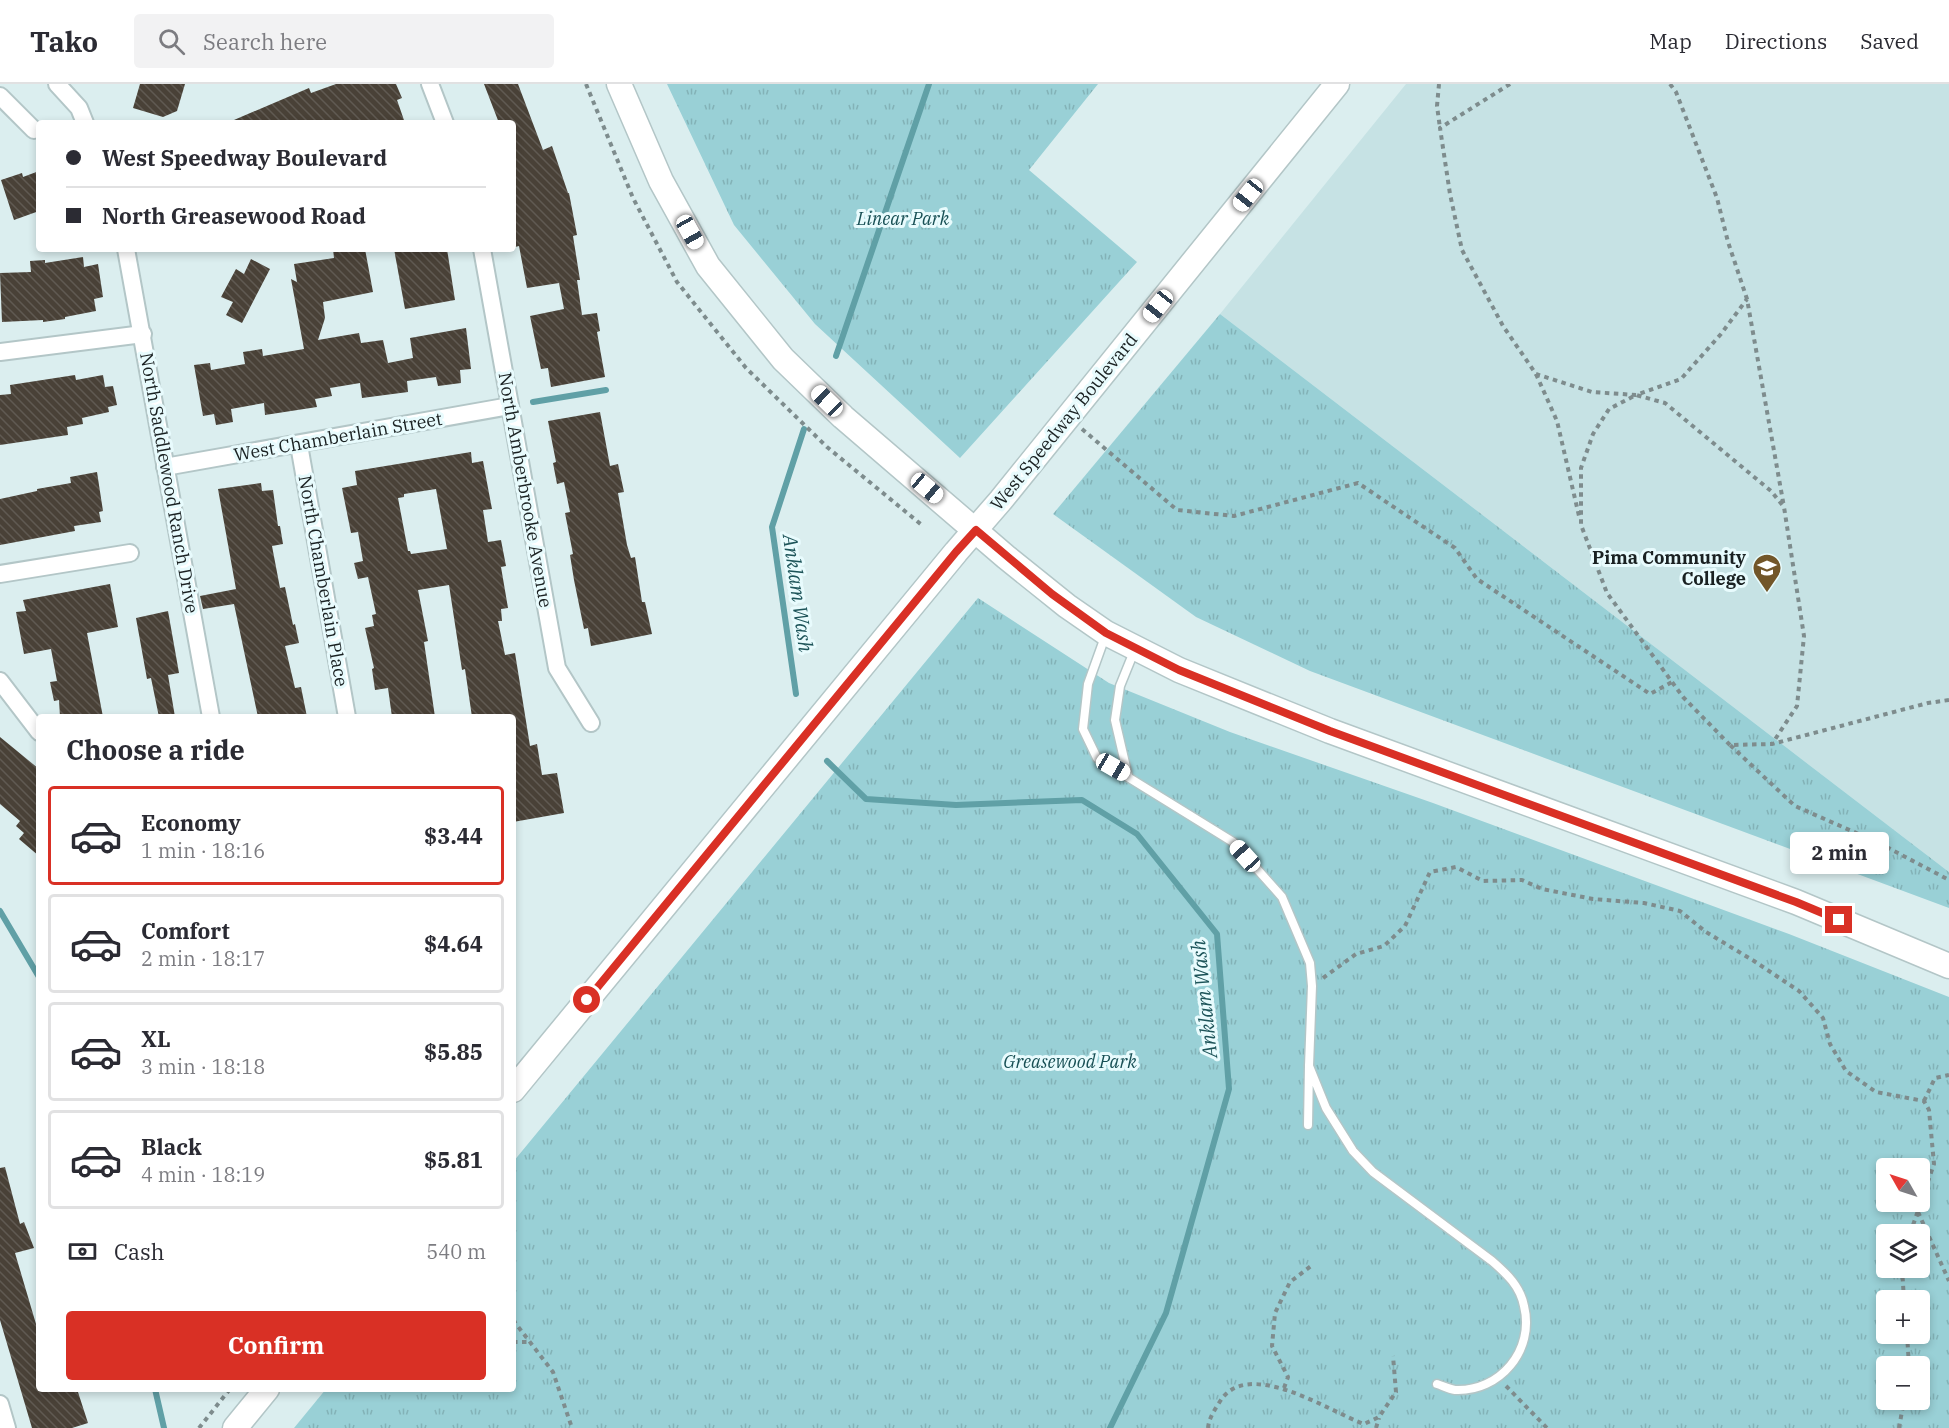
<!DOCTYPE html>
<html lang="en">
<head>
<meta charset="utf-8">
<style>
  :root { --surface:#fff; --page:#f2f2f3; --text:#2b2b33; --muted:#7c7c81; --line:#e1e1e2; --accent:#d93025 }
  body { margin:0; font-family:"IBM Plex Serif",serif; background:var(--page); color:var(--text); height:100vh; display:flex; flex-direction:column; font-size:22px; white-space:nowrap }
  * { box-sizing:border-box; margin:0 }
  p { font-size:20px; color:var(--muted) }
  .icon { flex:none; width:33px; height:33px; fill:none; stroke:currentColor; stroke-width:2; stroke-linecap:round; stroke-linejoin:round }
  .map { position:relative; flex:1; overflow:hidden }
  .panel { position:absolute; left:36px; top:630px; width:480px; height:678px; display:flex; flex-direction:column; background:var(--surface); border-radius:6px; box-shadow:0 3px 9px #0003 }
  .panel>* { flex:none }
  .banner { position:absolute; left:36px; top:36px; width:480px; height:132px; border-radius:6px; box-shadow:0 3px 9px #0003; display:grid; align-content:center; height:132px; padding:0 30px; background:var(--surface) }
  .needle { width:39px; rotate:309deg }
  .controls { position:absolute; left:1876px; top:1074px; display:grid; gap:12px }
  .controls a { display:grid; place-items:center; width:54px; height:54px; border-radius:6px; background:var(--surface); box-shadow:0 3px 9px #0003; font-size:30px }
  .end { position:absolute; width:27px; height:27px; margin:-14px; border:8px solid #d93025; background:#fff; box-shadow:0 0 0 3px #fff }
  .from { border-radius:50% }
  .bubble { position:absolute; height:42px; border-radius:6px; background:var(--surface); box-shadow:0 3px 9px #0003; font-size:20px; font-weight:700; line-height:42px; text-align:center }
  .car { position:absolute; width:18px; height:36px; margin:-18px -9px; border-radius:8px; box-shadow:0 0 4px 2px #0007; background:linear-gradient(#fff 24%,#345 0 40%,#fff 0 76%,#345 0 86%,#fff 0) }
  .banner b { display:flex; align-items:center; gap:21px; height:57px; font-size:22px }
  .banner b+b { border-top:2px solid var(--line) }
  .banner i { width:15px; height:15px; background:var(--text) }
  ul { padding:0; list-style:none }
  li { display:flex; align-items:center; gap:18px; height:99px; margin:0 12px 9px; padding:0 18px; border:3px solid var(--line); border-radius:6px }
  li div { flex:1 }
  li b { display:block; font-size:22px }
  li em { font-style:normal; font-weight:700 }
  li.selected { border-color:var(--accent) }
  li>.icon { width:54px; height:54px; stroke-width:1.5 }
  h2 { padding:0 30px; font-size:27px; line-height:72px }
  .pay { display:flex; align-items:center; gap:15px; height:66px; padding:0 30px; font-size:22px }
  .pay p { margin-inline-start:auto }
  .button { display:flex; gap:12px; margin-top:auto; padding:12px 30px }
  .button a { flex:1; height:69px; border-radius:6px; background:var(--accent); color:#fff; font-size:24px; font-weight:700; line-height:69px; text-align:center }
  header { display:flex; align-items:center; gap:36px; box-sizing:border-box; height:84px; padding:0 30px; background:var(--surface); border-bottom:2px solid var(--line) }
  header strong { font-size:28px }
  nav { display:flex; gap:33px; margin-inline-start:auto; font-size:21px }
  .search { width:420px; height:54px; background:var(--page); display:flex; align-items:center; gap:15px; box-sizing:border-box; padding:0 21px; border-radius:6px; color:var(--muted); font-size:22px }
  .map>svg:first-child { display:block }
  .built { fill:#c6e2e4 }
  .park { fill:url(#park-tufts); fill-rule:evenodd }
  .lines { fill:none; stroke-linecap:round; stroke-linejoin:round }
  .stream { stroke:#60a0a6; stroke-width:6 }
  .building { fill:url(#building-back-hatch); fill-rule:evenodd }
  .lane-casing { stroke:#b3c6c7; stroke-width:11 }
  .street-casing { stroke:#b3c6c7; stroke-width:20 }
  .secondary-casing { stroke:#b3c6c7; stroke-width:27 }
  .path { stroke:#7e8c8d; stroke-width:4; stroke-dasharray:4.5 4.5; stroke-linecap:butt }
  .lane { stroke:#fff; stroke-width:8 }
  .street { stroke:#fff; stroke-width:16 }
  .secondary { stroke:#fff; stroke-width:24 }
  .route { stroke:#d93025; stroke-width:8 }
  .labels { text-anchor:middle; stroke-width:6; stroke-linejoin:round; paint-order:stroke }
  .park-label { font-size:18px; font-style:italic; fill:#185055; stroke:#e8fbfd }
  .street-label { font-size:18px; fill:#1a2122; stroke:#e8fbfd }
  .poi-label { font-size:18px; font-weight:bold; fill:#1a2122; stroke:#e8fbfd; text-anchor:end }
  .water-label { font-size:20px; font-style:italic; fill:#1d5459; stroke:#e8fbfd }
</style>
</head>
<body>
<header>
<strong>Tako</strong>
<div class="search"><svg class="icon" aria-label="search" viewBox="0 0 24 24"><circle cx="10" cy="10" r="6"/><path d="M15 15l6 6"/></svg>Search here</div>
<nav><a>Map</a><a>Directions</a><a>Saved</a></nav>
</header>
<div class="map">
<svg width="1949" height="1344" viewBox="0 0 1949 1344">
  <defs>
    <pattern id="park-tufts" width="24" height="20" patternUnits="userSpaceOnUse" patternTransform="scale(1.5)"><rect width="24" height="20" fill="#99d0d6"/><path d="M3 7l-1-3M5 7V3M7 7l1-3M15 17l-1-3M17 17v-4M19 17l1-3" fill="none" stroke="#83b2b7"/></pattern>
    <pattern id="building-back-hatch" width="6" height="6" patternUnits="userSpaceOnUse" patternTransform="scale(1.5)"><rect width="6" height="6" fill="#494137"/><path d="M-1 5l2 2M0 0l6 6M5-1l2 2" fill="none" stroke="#605a52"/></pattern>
  </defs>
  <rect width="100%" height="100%" fill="#dbeeef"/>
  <polygon class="built" points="1406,0 1949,0 1949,788 1220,230"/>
  <g class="park">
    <polygon points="667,0 1098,0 1029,86 1137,178 960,374 815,240 734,141"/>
    <polygon points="1220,230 1949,788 1949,824 1310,587 1196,533 1053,430"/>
    <path d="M978,514L1109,599L1230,648L1433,719L1789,850L1949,913V1344H294L326,1305H513V1078ZM1887,1084H1920V1118H1887ZM1887,1150H1920V1184H1887ZM1887,1216H1920V1250H1887ZM1887,1282H1920V1316H1887Z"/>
  </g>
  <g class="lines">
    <g class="stream">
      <polyline points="836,272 929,0"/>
      <polyline points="533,318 606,306"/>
      <polyline points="796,610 772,443 804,345"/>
      <polyline points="827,677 866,715 956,721 1082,716 1137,750 1217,850 1229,1005 1166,1229 1110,1344"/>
      <polyline points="0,827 39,893"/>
      <polyline points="155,1305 164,1344"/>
    </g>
  </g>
  <g class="building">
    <polygon points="140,0 185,0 177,27 163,33 133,24"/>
    <polygon points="336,0 396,0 402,14 397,16 405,39 227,39 309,4 311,9"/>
    <polygon points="484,0 518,0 543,66 552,62 568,109 569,109 577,151 573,152 580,196 577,196 582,231 597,229 600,247 597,248 605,293 551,303 548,284 541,285 530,232 564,225 559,199 527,204 519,162 515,163 513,154 513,140 516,140 513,124 513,39 499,39"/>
    <polygon points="39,87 39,127 14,136 1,96 22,89 23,93"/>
    <polygon points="333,165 365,165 373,208 323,218 325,234 318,256 359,249 361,259 383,256 388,279 413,274 410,254 466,244 471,285 460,286 461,299 438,302 436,293 407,297 408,308 362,314 360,299 330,304 332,312 315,315 317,323 265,331 264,319 231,325 233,338 216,341 214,330 203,332 194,281 210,279 211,286 245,280 243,268 262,265 263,272 304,265 291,195 297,198 294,180 334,174"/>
    <polygon points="394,165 447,165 455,216 405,225"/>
    <polygon points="83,173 84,183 98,180 103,213 94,215 96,227 65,233 65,235 43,238 43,236 2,238 0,189 31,188 30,177 45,176 45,179"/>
    <polygon points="251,175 270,185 242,239 226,231 233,218 221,213 236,185 244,190"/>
    <polygon points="75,291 76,296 103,291 105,303 113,302 117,321 108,323 109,328 82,334 83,340 67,343 68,351 0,361 0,311 11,310 10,301"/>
    <polygon points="600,328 610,382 618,380 624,408 618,409 627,461 631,474 635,473 642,518 645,518 652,550 591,562 588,544 584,545 574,496 570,471 573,470 565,429 570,428 564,398 557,400 553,379 556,378 548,337"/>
    <path d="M471,368L472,379L483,377L488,404L492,425L483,426L488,458L501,456L506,482L501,483L508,524L501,525L502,537H498L505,571L515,569L530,662L537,660L542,691L557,689L564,729L513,738V633H472L465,585L462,586L449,501L418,506L428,557L424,558L435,633H392L388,604L375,606L372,585L374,584L365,544L374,542L372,531L376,530L368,493L358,495L354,479L363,477L358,448L351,449L342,404L357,401L355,387ZM436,405L447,465L411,470L410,467H408L398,414L404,413V410Z"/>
    <polygon points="97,388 103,427 99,428 101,438 74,442 75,447 0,461 0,415 37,407 37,405 71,399 70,393"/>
    <polygon points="261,399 262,407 273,406 278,442 280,442 283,460 272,462 280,504 285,503 293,541 295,540 299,559 285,562 295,604 301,603 307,633 258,633 234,520 203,525 200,512 236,505 218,405"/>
    <polygon points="110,500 118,543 87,549 103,633 60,633 59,616 54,617 50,598 57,597 51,565 24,570 16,528 26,527 23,516"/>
    <polygon points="168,527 179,589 168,591 175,633 159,633 151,594 147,595 136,534"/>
    <polygon points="0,653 39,685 39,772 19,755 24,749 16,742 20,737 0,720"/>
    <polygon points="5,1083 20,1140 24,1138 34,1164 15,1169 36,1240 39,1239 39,1305 77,1305 88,1339 72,1344 32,1344 0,1236 0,1084"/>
  </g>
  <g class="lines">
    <g class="lane-casing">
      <g id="lane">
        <polyline points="1106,550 1088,600 1083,645 1097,674 1233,758 1282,813 1310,879 1312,902 1309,982"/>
        <polyline points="1128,692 1115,636 1120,602 1135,565"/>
        <path d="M1308,1041L1309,982L1326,1024L1353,1067L1373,1088L1492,1177C1507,1190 1520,1202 1524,1222C1535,1266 1500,1308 1455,1306C1449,1305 1443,1302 1437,1300"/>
      </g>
    </g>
    <g class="street-casing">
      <g id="street">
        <polyline points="57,0 79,24 85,39"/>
        <polyline points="430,0 445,39"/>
        <polyline points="0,12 34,46"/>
        <polyline points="126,165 211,633"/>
        <polyline points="482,165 557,584 591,639"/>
        <polyline points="0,268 143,250"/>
        <polyline points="299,361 347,633"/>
        <polyline points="165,383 510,322"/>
        <polyline points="0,490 130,469"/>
        <polyline points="0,597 39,648"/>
        <polyline points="0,1320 7,1344"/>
      </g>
    </g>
    <g class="secondary-casing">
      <g id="secondary">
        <polyline points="619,0 661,97 708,182 783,275 843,333 1006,473 1067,522 1106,549 1179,586 1330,647 1796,818 1949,882"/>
        <polyline points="513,1006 956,468 1001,416 1337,0"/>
        <polyline points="235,1344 267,1305"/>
      </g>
    </g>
    <g class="path">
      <polyline points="586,0 633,114 677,198 746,284 827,363 923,442"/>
      <polyline points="1439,0 1437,22 1440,44"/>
      <polyline points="1510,0 1440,44 1450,110 1462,166 1503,242 1536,290 1592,308 1636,311 1681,295 1721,250 1747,215"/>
      <polyline points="1670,0 1676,8 1717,114 1728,158 1747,215 1784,423"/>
      <polyline points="1536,290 1557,337 1579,432"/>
      <polyline points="1082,345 1177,426 1234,432 1358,399 1455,464 1477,495 1650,610 1672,598"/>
      <polyline points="1949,616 1928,619 1772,660 1730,661 1795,722 1879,759 1949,796"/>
      <polyline points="1730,661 1683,613 1607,509 1581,441 1581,384 1593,350 1609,325 1636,311 1665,319 1771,407 1784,423 1804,552 1797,622 1772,660"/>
      <polyline points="1323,894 1356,870 1384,862 1405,842 1430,788 1456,783 1483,797 1522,796 1542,805 1593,815 1644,819 1680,827 1706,848 1754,877 1799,907 1823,934 1830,960 1846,987 1876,1008 1924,1017 1929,1026 1934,1080 1910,1150"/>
      <polyline points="1924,1017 1935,994 1949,991"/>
      <polyline points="1918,1128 1949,1197"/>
      <polyline points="1902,1184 1904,1216"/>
      <polyline points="513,1236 553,1288 572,1344"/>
      <polyline points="1907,1250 1909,1282"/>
      <polyline points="513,1258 529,1258"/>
      <polyline points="1506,1302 1547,1344"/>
      <polyline points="1284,1304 1288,1293 1272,1262 1275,1229 1290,1198 1311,1182"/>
      <polyline points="199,1344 230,1305"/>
      <path d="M1208,1344C1209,1334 1214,1327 1219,1319C1246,1271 1330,1328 1364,1340L1379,1333L1396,1308L1393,1272"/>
      <polyline points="1376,1344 1379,1334"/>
      <polyline points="1899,1344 1904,1316"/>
    </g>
    <use href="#lane" class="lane"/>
    <use href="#street" class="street"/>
    <use href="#secondary" class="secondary"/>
  </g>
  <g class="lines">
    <polyline class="route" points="587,916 956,468 976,446 1052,510 1106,549 1179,586 1330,647 1796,818 1839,836"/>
  </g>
  <defs>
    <g id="university-pin" transform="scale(1.5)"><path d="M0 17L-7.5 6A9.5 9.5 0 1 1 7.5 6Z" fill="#725629" stroke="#e8fbfd"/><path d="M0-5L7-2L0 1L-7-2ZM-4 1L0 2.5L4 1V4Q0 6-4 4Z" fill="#fff"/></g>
  </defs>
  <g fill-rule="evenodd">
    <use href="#university-pin" x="1767" y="484"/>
  </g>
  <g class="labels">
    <g class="park-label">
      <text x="903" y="141">Linear Park</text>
      <text x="1070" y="984">Greasewood Park</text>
    </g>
    <g class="street-label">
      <text transform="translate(1064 338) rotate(-51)" y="6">West Speedway Boulevard</text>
      <text transform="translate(338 353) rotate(-10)" y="6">West Chamberlain Street</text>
      <text transform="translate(169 399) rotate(80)" y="6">North Saddlewood Ranch Drive</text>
      <text transform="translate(525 406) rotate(80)" y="6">North Amberbrooke Avenue</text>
      <text transform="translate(323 497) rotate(80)" y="6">North Chamberlain Place</text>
    </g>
    <g class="poi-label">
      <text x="1746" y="480">Pima Community<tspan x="1746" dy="21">College</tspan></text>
    </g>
    <g class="water-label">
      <text transform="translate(798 509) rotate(82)" y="7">Anklam Wash</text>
      <text transform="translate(1204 915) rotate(-96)" y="7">Anklam Wash</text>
    </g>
  </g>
</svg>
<div class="controls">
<a><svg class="needle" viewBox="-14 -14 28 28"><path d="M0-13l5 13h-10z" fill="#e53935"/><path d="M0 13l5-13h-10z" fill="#7c7c81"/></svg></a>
<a><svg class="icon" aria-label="layers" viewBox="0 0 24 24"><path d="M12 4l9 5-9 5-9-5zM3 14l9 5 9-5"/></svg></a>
<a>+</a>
<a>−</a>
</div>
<i class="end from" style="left:587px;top:916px"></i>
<i class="end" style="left:1839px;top:836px"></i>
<div class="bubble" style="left:1790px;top:748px;width:99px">2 min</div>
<i class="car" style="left:1248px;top:111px;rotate:219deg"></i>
<i class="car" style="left:690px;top:148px;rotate:151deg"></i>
<i class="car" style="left:1158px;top:222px;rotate:219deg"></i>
<i class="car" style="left:827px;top:317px;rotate:314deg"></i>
<i class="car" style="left:927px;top:404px;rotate:130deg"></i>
<i class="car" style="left:1113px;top:683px;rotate:120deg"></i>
<i class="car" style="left:1245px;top:772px;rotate:318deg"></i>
<div class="banner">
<b><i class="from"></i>West Speedway Boulevard</b>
<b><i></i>North Greasewood Road</b>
</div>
<section class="panel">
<h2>Choose a ride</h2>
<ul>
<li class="selected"><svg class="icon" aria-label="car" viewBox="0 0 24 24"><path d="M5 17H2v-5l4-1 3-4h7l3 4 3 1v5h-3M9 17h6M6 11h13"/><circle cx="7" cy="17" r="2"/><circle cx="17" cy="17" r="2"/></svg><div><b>Economy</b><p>1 min · 18:16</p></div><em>$3.44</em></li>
<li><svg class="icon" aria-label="car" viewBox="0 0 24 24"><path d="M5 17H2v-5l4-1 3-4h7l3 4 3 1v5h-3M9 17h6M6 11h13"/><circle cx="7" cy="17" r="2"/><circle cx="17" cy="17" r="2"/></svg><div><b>Comfort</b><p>2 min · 18:17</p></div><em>$4.64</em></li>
<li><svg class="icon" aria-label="car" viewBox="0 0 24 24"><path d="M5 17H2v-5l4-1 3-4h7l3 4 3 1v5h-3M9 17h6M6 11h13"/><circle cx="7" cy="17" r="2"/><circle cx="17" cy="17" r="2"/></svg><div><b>XL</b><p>3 min · 18:18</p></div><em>$5.85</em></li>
<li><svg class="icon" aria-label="car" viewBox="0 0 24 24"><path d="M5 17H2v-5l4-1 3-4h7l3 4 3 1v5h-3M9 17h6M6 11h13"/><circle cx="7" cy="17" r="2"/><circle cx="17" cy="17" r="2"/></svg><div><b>Black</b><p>4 min · 18:19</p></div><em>$5.81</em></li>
</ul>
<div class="pay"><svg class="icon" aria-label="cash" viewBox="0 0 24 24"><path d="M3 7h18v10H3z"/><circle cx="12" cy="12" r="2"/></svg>Cash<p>540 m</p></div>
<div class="button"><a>Confirm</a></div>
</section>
</div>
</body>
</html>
